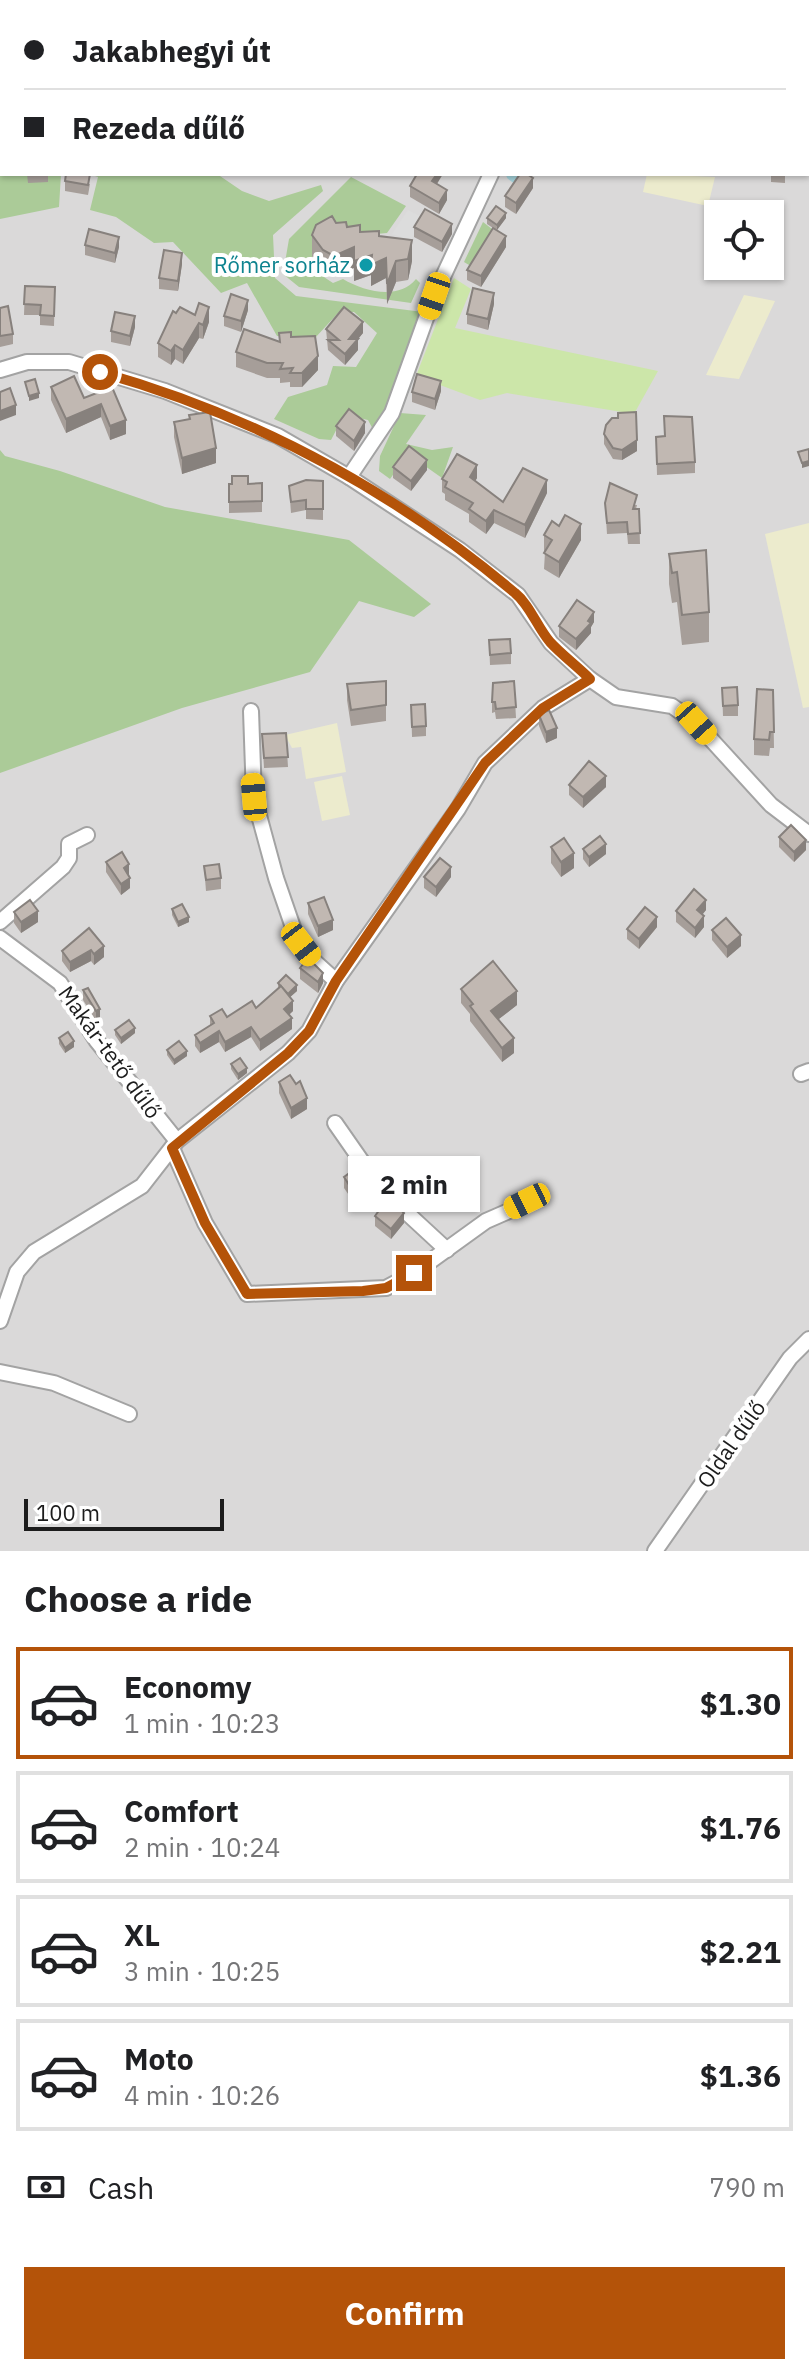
<!DOCTYPE html>
<html lang="en">
<head>
<meta charset="utf-8">
<style>
  :root { --surface:#fff; --page:#f6f6f6; --text:#202124; --muted:#757577; --line:#e0e0e0; --accent:#b45309 }
  body { margin:0; font-family:"IBM Plex Sans",sans-serif; background:var(--page); color:var(--text); height:100vh; display:flex; flex-direction:column; font-size:30px; white-space:nowrap }
  * { box-sizing:border-box; margin:0 }
  p { font-size:26px; color:var(--muted) }
  .icon { flex:none; width:44px; height:44px; fill:none; stroke:currentColor; stroke-width:2; stroke-linecap:round; stroke-linejoin:round }
  .map { position:relative; height:1551px; overflow:hidden }
  .drawer { display:flex; flex-direction:column; background:var(--surface); flex:1 }
  .drawer>* { flex:none }
  .guide { position:absolute; left:0px; top:0px; width:810px; height:176px; box-shadow:0 2px 6px #0004; display:grid; align-content:center; height:176px; padding:0 24px; background:var(--surface) }
  .fabs { position:absolute; left:704px; top:200px; display:grid; gap:16px }
  .fabs a { display:grid; place-items:center; width:80px; height:80px; border-radius:0px; background:var(--surface); box-shadow:0 2px 6px #0004; font-size:40px }
  .scale { position:absolute; left:24px; bottom:20px; width:200px; box-sizing:border-box; padding-left:8px; border:4px solid #1c1c1c; border-top:0; font-size:22px; line-height:28px; white-space:nowrap; color:#1c1c1c; -webkit-text-stroke:6px #fff; paint-order:stroke }
  .end { position:absolute; width:36px; height:36px; margin:-18px; border:10px solid #b45309; background:#fff; box-shadow:0 0 0 4px #fff }
  .from { border-radius:50% }
  .bubble { position:absolute; height:56px; border-radius:0px; background:var(--surface); box-shadow:0 2px 6px #0004; font-size:26px; font-weight:800; line-height:56px; text-align:center }
  .car { position:absolute; width:24px; height:48px; margin:-24px -12px; border-radius:10px; box-shadow:0 0 6px 2px #0007; background:linear-gradient(#f5c518 24%,#345 0 40%,#f5c518 0 76%,#345 0 86%,#f5c518 0) }
  .guide b { display:flex; align-items:center; gap:28px; height:76px; font-size:30px }
  .guide b+b { border-top:2px solid var(--line) }
  .guide i { width:20px; height:20px; background:var(--text) }
  ul { padding:0; list-style:none }
  li { display:flex; align-items:center; gap:24px; height:112px; margin:0 16px 12px; padding:0 8px; border:4px solid var(--line); border-radius:0px }
  li div { flex:1 }
  li b { display:block; font-size:30px }
  li em { font-style:normal; font-weight:800 }
  li.active { border-color:var(--accent) }
  li>.icon { width:72px; height:72px; stroke-width:1.5 }
  h2 { padding:0 24px; font-size:36px; line-height:96px }
  .pay { display:flex; align-items:center; gap:20px; height:88px; padding:0 24px; font-size:30px }
  .pay p { margin-inline-start:auto }
  .cta { display:flex; gap:16px; margin-top:auto; padding:16px 24px }
  .cta a { flex:1; height:92px; border-radius:0px; background:var(--accent); color:#fff; font-size:32px; font-weight:800; line-height:92px; text-align:center }
  .map>svg:first-child { display:block }
  .residential { fill:#dad9d9; fill-rule:evenodd }
  .farmland { fill:#ecebcd }
  .grass { fill:#cce6a9 }
  .forest { fill:#abcb98 }
  .parking { fill:#dcdcdc }
  .lines { fill:none; stroke-linecap:round; stroke-linejoin:round }
  .canal { stroke:#a4d2da; stroke-width:14 }
  .street-casing { stroke:#a3a3a3; stroke-width:18 }
  .street { stroke:#fff; stroke-width:14 }
  .wall { fill:#a69e99 }
  .shaded-wall { fill:#87817d }
  .building { fill:#c1b8b2; stroke:#87817d; stroke-width:2 }
  .route { stroke:#b45309; stroke-width:10 }
  .culture-dot { fill:#0f9aa8; stroke:#fff; stroke-width:3 }
  .labels { text-anchor:middle; stroke-width:8; stroke-linejoin:round; paint-order:stroke }
  .culture-label { font-size:22px; fill:#0d838f; stroke:#fff; text-anchor:end }
  .street-label { font-size:22px; fill:#1c1c1c; stroke:#fff }
</style>
</head>
<body>
<div class="map">
<svg width="809" height="1551" viewBox="0 0 809 1551">
  <rect width="100%" height="100%" fill="#ede8e2"/>
  <path class="residential" d="M0,0H809V1551H0ZM2,2H808V174H2ZM718,214H770V266H718Z"/>
  <g class="farmland">
    <polygon points="647,174 715,177 708,206 643,192"/>
    <polygon points="744,295 775,301 739,379 706,375"/>
    <polygon points="809,523 809,707 803,708 765,534"/>
    <polygon points="337,723 346,772 306,779 301,747 292,748 285,735"/>
    <polygon points="342,776 350,815 322,821 314,782"/>
  </g>
  <polygon class="grass" points="454,278 471,289 455,328 658,371 634,414 507,393 480,400 416,376"/>
  <g class="forest">
    <polygon points="0,124 2,174 61,174 59,207 0,219"/>
    <polygon points="89,174 217,174 242,191 269,201 321,185 323,191 273,235 275,278 296,296 423,312 423,321 376,435 368,420 344,415 331,440 319,439 274,419 288,397 327,385 333,366 356,367 377,333 354,312 339,312 315,338 277,336 247,283 221,293 173,242 154,243 116,217 90,210 98,177"/>
    <path d="M351,177L406,206L387,233L345,237L315,244C308,265 316,272 333,283L343,279C365,292 399,300 416,279L420,283L411,303L299,287L283,274L289,239Z"/>
    <polygon points="483,222 501,236 469,265 464,262"/>
    <polygon points="400,413 426,415 406,444 432,450 453,447 442,478 408,454 390,479 379,471 380,456"/>
    <polygon points="0,450 5,456 60,471 165,507 349,540 431,604 414,617 359,601 310,672 182,708 0,773"/>
  </g>
  <polygon class="parking" points="408,210 425,219 411,240 392,234"/>
  <g class="lines">
    <polyline class="canal" points="513,174 517,177"/>
    <g class="street-casing">
      <g id="street">
        <polyline points="242,0 252,2"/>
        <polyline points="62,2 76,0"/>
        <polyline points="555,2 556,0"/>
        <polyline points="0,10 2,10"/>
        <polyline points="0,370 27,362 69,362 165,391 278,436 349,477 460,550 518,595 551,643 590,679 616,697 672,706 696,723 771,805 809,834"/>
        <polyline points="349,477 392,413 434,296 491,174"/>
        <polyline points="251,711 254,797 276,878 296,936 315,962 336,981"/>
        <polyline points="0,922 63,867 69,858 69,844 87,835"/>
        <polyline points="0,938 60,983 96,1040 177,1141"/>
        <polyline points="801,1074 809,1071"/>
        <polyline points="335,1123 381,1189 447,1250"/>
        <polyline points="172,1148 205,1223 247,1294 386,1288 414,1273 486,1221 534,1200"/>
        <polyline points="0,1321 17,1272 34,1252 142,1186 177,1141 288,1053 309,1031 336,981 458,809 485,763 543,708 590,679"/>
        <polyline points="0,1372 54,1383 129,1414"/>
        <polyline points="655,1551 790,1358 809,1339"/>
      </g>
    </g>
    <use href="#street" class="street"/>
  </g>
  <g class="wall">
    <polygon points="757,0 774,0 773,2 757,2"/>
    <polygon points="27,174 48,174 48,182 28,183"/>
    <polygon points="771,174 785,174 785,183 771,182"/>
    <polygon points="65,181 90,184 88,195 65,191"/>
    <polygon points="437,184 447,200 439,214 410,197 410,186"/>
    <polygon points="533,188 516,214 505,207 505,196"/>
    <polygon points="487,218 506,218 497,230 506,247 481,287 467,280 467,270 493,228 487,224"/>
    <polygon points="336,223 360,232 379,236 412,261 408,280 396,282 387,304 386,278 371,286 371,275 354,281 354,268 334,276 323,271 312,256 312,235"/>
    <polygon points="414,227 452,234 442,252 414,237"/>
    <polygon points="85,245 119,247 115,263 85,255"/>
    <polygon points="182,264 178,291 159,289 159,278"/>
    <polygon points="25,286 55,287 54,326 40,325 40,315 24,315"/>
    <polygon points="494,304 488,330 467,324 467,314"/>
    <polygon points="0,308 13,334 13,344 0,347"/>
    <polygon points="248,310 241,332 224,326 224,316"/>
    <polygon points="176,313 195,315 209,322 203,339 199,338 183,364 175,359 171,365 158,357 158,343"/>
    <polygon points="135,327 130,346 111,342 111,331"/>
    <polygon points="326,329 363,333 358,339 358,350 345,365 328,350"/>
    <polygon points="279,333 291,337 318,370 302,387 290,387 290,382 280,383 280,378 267,378 236,367 236,352 279,341"/>
    <polygon points="51,387 84,398 112,387 126,434 110,440 101,417 66,433 51,400"/>
    <polygon points="441,391 435,410 412,402 412,392"/>
    <polygon points="664,416 695,462 695,473 657,475 656,437 664,436"/>
    <polygon points="174,422 216,463 182,474 174,437"/>
    <polygon points="336,426 365,433 354,451 336,436"/>
    <polygon points="604,434 637,451 622,460 613,459 604,444"/>
    <polygon points="393,467 427,470 411,491 393,478"/>
    <polygon points="477,478 475,481 503,502 547,493 525,538 494,523 486,534 469,522 469,514 445,500 445,494 442,492 442,479"/>
    <polygon points="323,481 323,520 306,519 306,510 291,513 289,486"/>
    <polygon points="262,483 262,512 229,513 229,484"/>
    <polygon points="605,503 637,505 636,509 639,509 640,544 628,544 627,533 607,534"/>
    <polygon points="544,535 581,540 559,578 544,569 545,552 544,551"/>
    <polygon points="669,554 709,612 709,642 682,645 677,602 672,603 669,584"/>
    <polygon points="594,622 591,627 591,633 576,650 559,637 559,626"/>
    <polygon points="489,640 511,653 511,664 490,665"/>
    <polygon points="386,681 386,721 351,726 347,700 347,684"/>
    <polygon points="514,681 516,718 496,719 495,712 492,713 492,702"/>
    <polygon points="722,688 738,705 738,716 723,716"/>
    <polygon points="773,690 774,748 770,748 769,756 754,755 754,739"/>
    <polygon points="411,705 426,726 426,736 412,737"/>
    <polygon points="539,715 557,738 546,743 539,726"/>
    <polygon points="286,733 288,767 264,768 262,734"/>
    <polygon points="569,785 606,787 583,808 569,795"/>
    <polygon points="779,837 806,850 794,862 779,847"/>
    <polygon points="551,847 574,868 561,877 551,863"/>
    <polygon points="583,849 606,854 589,867 583,859"/>
    <polygon points="106,862 129,874 128,875 130,888 121,895 106,872"/>
    <polygon points="204,866 221,878 221,889 206,891"/>
    <polygon points="424,877 451,877 436,897 424,888"/>
    <polygon points="308,903 333,930 318,937 308,914"/>
    <polygon points="172,909 189,922 178,927 172,915"/>
    <polygon points="706,910 702,915 704,927 695,938 676,922 676,911"/>
    <polygon points="14,912 38,922 21,933 14,923"/>
    <polygon points="657,927 639,949 627,939 627,929"/>
    <polygon points="89,928 104,957 94,965 91,961 70,972 62,961 62,951"/>
    <polygon points="712,930 741,946 727,958 712,940"/>
    <polygon points="300,968 323,983 318,993 300,979"/>
    <polygon points="278,983 297,991 290,997 293,1011 289,1015 292,1029 260,1051 251,1037 225,1052 219,1042 200,1053 195,1046 195,1035 210,1026 210,1016 227,1017 256,1008 278,989"/>
    <polygon points="88,988 100,1019 96,1021 83,1000 83,990"/>
    <polygon points="461,989 517,1005 499,1019 514,1053 502,1062 470,1021 470,1014 461,1003"/>
    <polygon points="115,1030 135,1033 121,1044 115,1035"/>
    <polygon points="59,1038 74,1047 65,1053 59,1044"/>
    <polygon points="167,1050 187,1056 174,1065 167,1055"/>
    <polygon points="231,1064 247,1073 238,1080 231,1069"/>
    <polygon points="279,1082 296,1084 307,1109 291,1119 279,1093"/>
    <polygon points="344,1177 365,1193 353,1201 344,1188"/>
    <polygon points="375,1216 404,1223 391,1239 375,1226"/>
  </g>
  <g class="shaded-wall">
    <polygon points="437,174 443,174 432,192 432,181"/>
    <polygon points="533,178 533,188 516,214 516,203"/>
    <polygon points="447,190 447,200 439,214 439,203"/>
    <polygon points="506,213 506,218 497,230 497,225"/>
    <polygon points="452,224 452,234 442,252 442,242"/>
    <polygon points="506,236 506,247 481,287 481,276"/>
    <polygon points="119,237 119,247 115,263 115,253"/>
    <polygon points="412,240 412,261 408,280 408,259"/>
    <polygon points="354,247 354,268 334,276 334,256"/>
    <polygon points="182,253 182,264 178,291 178,281"/>
    <polygon points="372,255 386,258 386,278 371,286 371,275 354,281 354,261"/>
    <polygon points="396,261 396,282 387,304 387,284"/>
    <polygon points="494,293 494,304 488,330 488,319"/>
    <polygon points="248,300 248,310 241,332 241,321"/>
    <polygon points="209,307 209,322 203,339 203,325"/>
    <polygon points="135,316 135,327 130,346 130,336"/>
    <polygon points="363,322 363,333 358,339 358,350 345,365 345,354 349,339"/>
    <polygon points="199,323 199,338 183,364 183,350"/>
    <polygon points="175,345 175,359 171,365 171,351"/>
    <polygon points="318,356 318,370 302,387 302,373"/>
    <polygon points="441,381 441,391 435,410 435,399"/>
    <polygon points="39,393 39,398 29,401 29,396"/>
    <polygon points="101,404 101,417 66,433 66,419"/>
    <polygon points="16,405 16,415 0,421 0,411"/>
    <polygon points="126,420 126,434 110,440 110,426"/>
    <polygon points="365,422 365,433 354,451 354,441"/>
    <polygon points="637,440 637,451 622,460 622,450"/>
    <polygon points="216,448 216,463 182,474 182,458"/>
    <polygon points="427,460 427,470 411,491 411,481"/>
    <polygon points="809,461 809,466 802,468 802,463"/>
    <polygon points="477,465 477,478 470,490 470,477"/>
    <polygon points="547,480 547,493 525,538 525,525"/>
    <polygon points="494,510 494,523 486,534 486,521"/>
    <polygon points="581,524 581,540 559,578 559,562"/>
    <polygon points="594,612 594,622 591,627 591,633 576,650 576,639"/>
    <polygon points="557,728 557,738 546,743 546,732"/>
    <polygon points="606,776 606,787 583,808 583,797"/>
    <polygon points="806,840 806,850 794,862 794,852"/>
    <polygon points="606,844 606,854 589,867 589,857"/>
    <polygon points="574,853 574,868 561,877 561,862"/>
    <polygon points="129,864 129,874 124,878 124,868"/>
    <polygon points="451,867 451,877 436,897 436,887"/>
    <polygon points="130,878 130,888 121,895 121,884"/>
    <polygon points="706,900 706,910 697,921 697,910"/>
    <polygon points="38,911 38,922 21,933 21,922"/>
    <polygon points="704,916 704,927 695,938 695,928"/>
    <polygon points="189,917 189,922 178,927 178,922"/>
    <polygon points="657,917 657,927 639,949 639,939"/>
    <polygon points="333,920 333,930 318,937 318,926"/>
    <polygon points="741,935 741,946 727,958 727,947"/>
    <polygon points="104,946 104,957 94,965 94,954"/>
    <polygon points="91,950 91,961 70,972 70,962"/>
    <polygon points="323,973 323,983 318,993 318,982"/>
    <polygon points="297,985 297,991 288,999 288,994"/>
    <polygon points="517,991 517,1005 491,1025 491,1011"/>
    <polygon points="293,1001 293,1011 284,1019 284,1009"/>
    <polygon points="100,1009 100,1019 96,1021 96,1011"/>
    <polygon points="292,1018 292,1029 260,1051 260,1040"/>
    <polygon points="251,1027 251,1037 225,1052 225,1042"/>
    <polygon points="135,1028 135,1033 121,1044 121,1038"/>
    <polygon points="219,1031 219,1042 200,1053 200,1043"/>
    <polygon points="514,1038 514,1053 502,1062 502,1048"/>
    <polygon points="74,1041 74,1047 65,1053 65,1048"/>
    <polygon points="187,1051 187,1056 174,1065 174,1060"/>
    <polygon points="247,1068 247,1073 238,1080 238,1074"/>
    <polygon points="307,1098 307,1109 291,1119 291,1108"/>
    <polygon points="365,1182 365,1193 353,1201 353,1191"/>
    <polygon points="404,1213 404,1223 391,1239 391,1229"/>
  </g>
  <g class="building">
    <polygon points="486,0 514,0 514,2 477,2 477,1 486,1"/>
    <polygon points="66,174 90,174 88,185 65,181"/>
    <polygon points="417,174 437,174 432,181 447,190 439,203 410,186"/>
    <polygon points="520,174 527,174 533,178 516,203 505,196"/>
    <polygon points="496,206 506,213 497,225 487,218"/>
    <polygon points="425,209 452,224 442,242 414,227"/>
    <polygon points="332,216 336,223 346,222 347,227 360,225 360,232 379,231 379,236 412,240 408,259 396,261 387,284 386,258 371,265 372,255 354,261 354,247 334,256 323,250 312,235 316,225"/>
    <polygon points="493,228 506,236 481,276 467,270"/>
    <polygon points="89,229 119,237 115,253 85,245"/>
    <polygon points="164,250 182,253 178,281 159,278"/>
    <polygon points="25,286 55,287 54,316 40,315 41,305 24,304"/>
    <polygon points="473,288 494,293 488,319 467,314"/>
    <polygon points="231,294 248,300 241,321 224,316"/>
    <polygon points="199,303 209,307 203,325 199,323 183,350 175,345 171,351 158,343 173,311 176,313 180,307 195,315"/>
    <polygon points="8,306 13,334 0,336 0,308"/>
    <polygon points="344,307 363,322 349,339 358,339 345,354 328,340 339,340 326,329"/>
    <polygon points="115,312 135,316 130,336 111,331"/>
    <polygon points="244,329 280,342 279,333 291,332 291,337 315,336 318,356 302,373 290,373 293,368 280,369 283,363 267,363 236,352"/>
    <polygon points="417,374 441,381 435,399 412,392"/>
    <polygon points="74,376 84,398 112,387 126,420 110,426 101,404 66,419 51,387"/>
    <polygon points="35,379 39,393 29,396 25,382"/>
    <polygon points="10,388 16,405 0,411 0,392"/>
    <polygon points="349,409 365,422 354,441 336,426"/>
    <polygon points="210,412 216,448 182,458 174,422 190,419 189,415"/>
    <polygon points="636,412 637,440 622,450 613,448 604,434 606,425 612,418 618,418 618,413"/>
    <polygon points="664,416 692,417 695,462 657,464 656,437 665,436"/>
    <polygon points="409,446 427,460 411,481 393,467"/>
    <polygon points="809,449 809,461 802,463 798,452"/>
    <polygon points="457,454 477,465 470,477 503,502 523,468 547,480 525,525 494,510 486,521 469,509 473,503 445,487 447,482 442,479"/>
    <polygon points="232,476 248,476 248,484 262,483 262,501 229,502 229,484 232,484"/>
    <polygon points="306,480 323,481 323,509 306,509 306,500 291,502 289,486"/>
    <polygon points="610,483 637,495 633,509 639,509 640,533 628,534 627,522 607,523 605,503"/>
    <polygon points="565,515 581,524 559,562 544,553 552,540 544,535 552,521 559,526"/>
    <polygon points="706,550 709,612 682,615 677,572 672,573 669,554"/>
    <polygon points="577,600 594,612 588,621 591,623 576,639 559,626"/>
    <polygon points="510,639 511,653 490,655 489,640"/>
    <polygon points="386,681 386,705 351,710 347,684"/>
    <polygon points="514,681 516,707 496,709 495,702 492,702 493,683"/>
    <polygon points="737,687 738,705 723,706 722,688"/>
    <polygon points="757,689 773,690 774,732 770,732 769,740 754,739"/>
    <polygon points="425,704 426,726 412,727 411,705"/>
    <polygon points="549,710 557,728 546,732 539,715"/>
    <polygon points="286,733 288,757 264,758 262,734"/>
    <polygon points="589,761 606,776 583,797 569,785"/>
    <polygon points="791,825 806,840 794,852 779,837"/>
    <polygon points="600,836 606,844 589,857 583,849"/>
    <polygon points="564,838 574,853 561,862 551,847"/>
    <polygon points="122,852 129,864 124,868 130,878 121,884 106,862"/>
    <polygon points="440,858 451,867 436,887 424,877"/>
    <polygon points="219,864 221,878 206,880 204,866"/>
    <polygon points="694,889 706,900 697,910 704,916 695,928 676,911"/>
    <polygon points="324,897 333,920 318,926 308,903"/>
    <polygon points="30,900 38,911 21,922 14,912"/>
    <polygon points="182,904 189,917 178,922 172,909"/>
    <polygon points="645,907 657,917 639,939 627,929"/>
    <polygon points="726,918 741,935 727,947 712,930"/>
    <polygon points="89,928 104,946 94,954 91,950 70,962 62,951"/>
    <polygon points="308,958 323,973 318,982 300,968"/>
    <polygon points="493,961 517,991 491,1011 514,1038 502,1048 470,1006 473,1004 461,989"/>
    <polygon points="286,975 297,985 288,994 278,983"/>
    <polygon points="281,986 293,1001 284,1009 292,1018 260,1040 251,1027 225,1042 219,1031 200,1043 195,1035 214,1023 210,1016 222,1009 227,1017 252,1001 256,1008"/>
    <polygon points="88,988 100,1009 96,1011 83,990"/>
    <polygon points="129,1020 135,1028 121,1038 115,1030"/>
    <polygon points="68,1032 74,1041 65,1048 59,1038"/>
    <polygon points="179,1041 187,1051 174,1060 167,1050"/>
    <polygon points="240,1058 247,1068 238,1074 231,1064"/>
    <polygon points="290,1075 296,1084 300,1081 307,1098 291,1108 279,1082"/>
    <polygon points="355,1169 365,1182 353,1191 344,1177"/>
    <polygon points="388,1198 404,1213 391,1229 375,1216"/>
  </g>
  <g class="lines">
    <path class="route" d="M100,372C252,415 393,490 515,593C530,605 537,627 550,642C562,655 577,666 590,679L543,708L485,763L336,981L309,1031L288,1053L172,1148L205,1223L247,1294L363,1291L386,1288L414,1273"/>
  </g>
  <circle class="culture-dot" cx="366" cy="265" r="8"/>
  <g class="labels">
    <g class="culture-label">
      <text x="350" y="273">Rőmer sorház</text>
    </g>
    <g class="street-label">
      <text transform="translate(110 1052) rotate(54)" y="8">Makár-tető dűlő</text>
      <text transform="translate(731 1444) rotate(-55)" y="8">Oldal dűlő</text>
    </g>
  </g>
</svg>
<div class="fabs">
<a><svg class="icon" aria-label="locate" viewBox="0 0 24 24"><circle cx="12" cy="12" r="6"/><path d="M12 2v4M12 18v4M2 12h4M18 12h4"/></svg></a>
</div>
<div class="scale">100 m</div>
<i class="end from" style="left:100px;top:372px"></i>
<i class="end" style="left:414px;top:1273px"></i>
<div class="bubble" style="left:348px;top:1156px;width:132px">2 min</div>
<i class="car" style="left:434px;top:296px;rotate:199deg"></i>
<i class="car" style="left:696px;top:723px;rotate:138deg"></i>
<i class="car" style="left:254px;top:797px;rotate:355deg"></i>
<i class="car" style="left:301px;top:944px;rotate:142deg"></i>
<i class="car" style="left:527px;top:1201px;rotate:244deg"></i>
<div class="guide">
<b><i class="from"></i>Jakabhegyi út</b>
<b><i></i>Rezeda dűlő</b>
</div>
</div>
<section class="drawer">
<h2>Choose a ride</h2>
<ul>
<li class="active"><svg class="icon" aria-label="car" viewBox="0 0 24 24"><path d="M5 17H2v-5l4-1 3-4h7l3 4 3 1v5h-3M9 17h6M6 11h13"/><circle cx="7" cy="17" r="2"/><circle cx="17" cy="17" r="2"/></svg><div><b>Economy</b><p>1 min · 10:23</p></div><em>$1.30</em></li>
<li><svg class="icon" aria-label="car" viewBox="0 0 24 24"><path d="M5 17H2v-5l4-1 3-4h7l3 4 3 1v5h-3M9 17h6M6 11h13"/><circle cx="7" cy="17" r="2"/><circle cx="17" cy="17" r="2"/></svg><div><b>Comfort</b><p>2 min · 10:24</p></div><em>$1.76</em></li>
<li><svg class="icon" aria-label="car" viewBox="0 0 24 24"><path d="M5 17H2v-5l4-1 3-4h7l3 4 3 1v5h-3M9 17h6M6 11h13"/><circle cx="7" cy="17" r="2"/><circle cx="17" cy="17" r="2"/></svg><div><b>XL</b><p>3 min · 10:25</p></div><em>$2.21</em></li>
<li><svg class="icon" aria-label="car" viewBox="0 0 24 24"><path d="M5 17H2v-5l4-1 3-4h7l3 4 3 1v5h-3M9 17h6M6 11h13"/><circle cx="7" cy="17" r="2"/><circle cx="17" cy="17" r="2"/></svg><div><b>Moto</b><p>4 min · 10:26</p></div><em>$1.36</em></li>
</ul>
<div class="pay"><svg class="icon" aria-label="cash" viewBox="0 0 24 24"><path d="M3 7h18v10H3z"/><circle cx="12" cy="12" r="2"/></svg>Cash<p>790 m</p></div>
<div class="cta"><a>Confirm</a></div>
</section>
</body>
</html>
